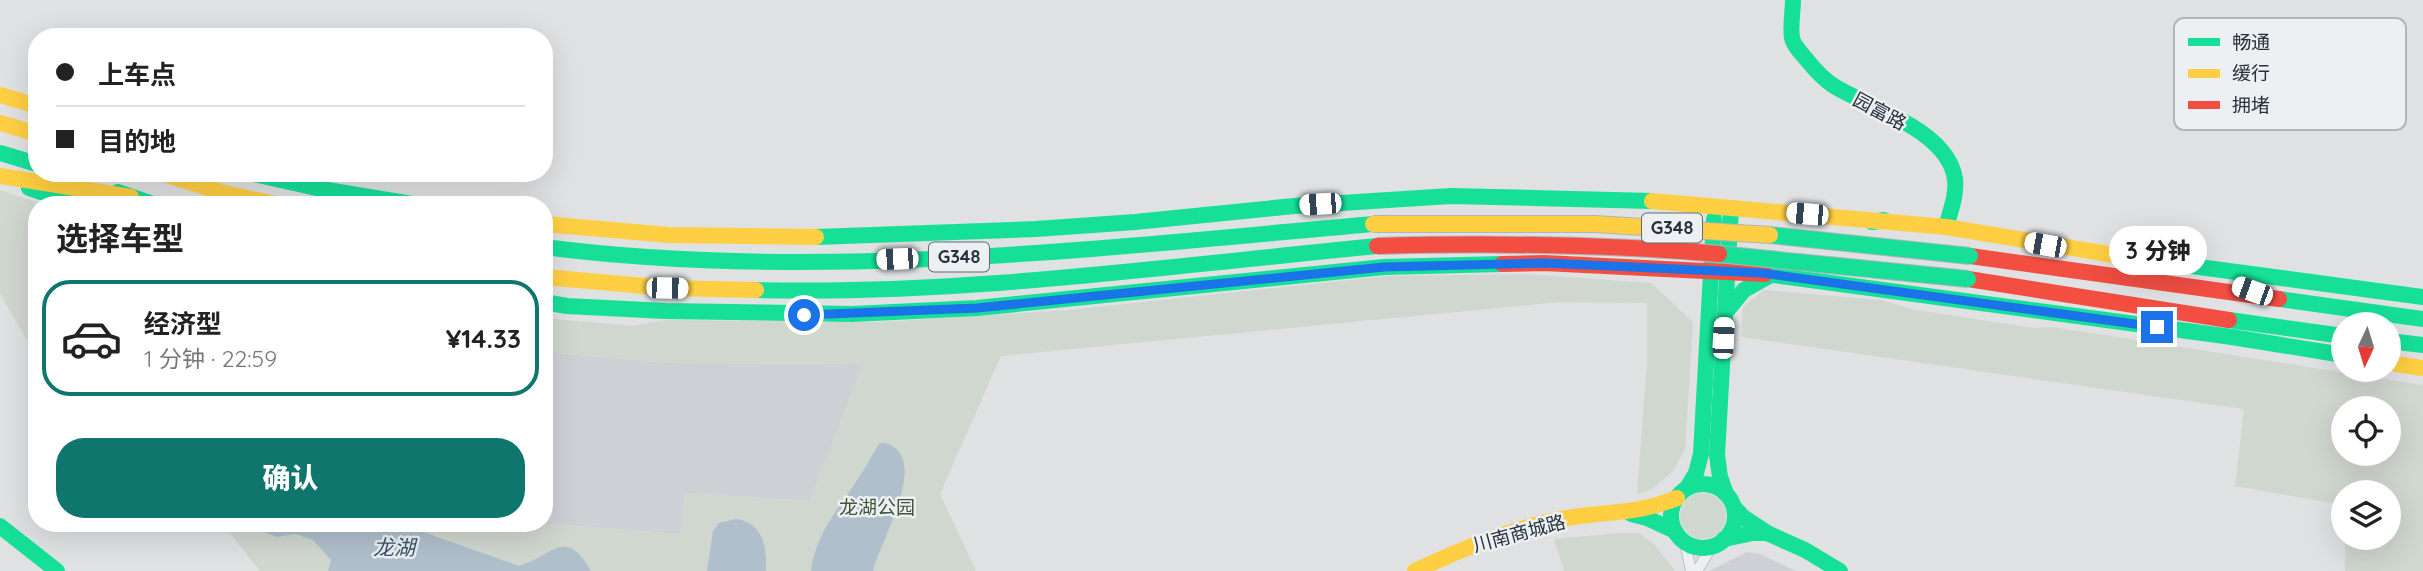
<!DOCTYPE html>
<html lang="zh">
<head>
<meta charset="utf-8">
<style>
  :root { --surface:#fff; --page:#f6f6f6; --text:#222; --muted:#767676; --line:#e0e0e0; --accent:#0f766e }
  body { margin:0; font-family:Quicksand,"Noto Sans SC",sans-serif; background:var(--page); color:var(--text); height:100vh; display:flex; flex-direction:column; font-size:26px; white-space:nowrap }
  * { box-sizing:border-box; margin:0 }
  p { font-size:23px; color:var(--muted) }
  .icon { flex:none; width:38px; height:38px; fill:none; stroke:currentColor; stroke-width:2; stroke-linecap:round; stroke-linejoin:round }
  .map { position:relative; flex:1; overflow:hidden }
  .sheet { position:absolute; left:28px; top:196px; width:525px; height:336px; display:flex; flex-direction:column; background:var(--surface); border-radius:28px; box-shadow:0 7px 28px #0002 }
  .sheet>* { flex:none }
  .guide { position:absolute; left:28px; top:28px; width:525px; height:154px; border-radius:28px; box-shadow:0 7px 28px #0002; display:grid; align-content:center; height:154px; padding:0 28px; background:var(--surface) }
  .needle { width:46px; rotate:184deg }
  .tools { position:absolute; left:2331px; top:312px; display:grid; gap:14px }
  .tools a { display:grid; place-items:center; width:70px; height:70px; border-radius:50%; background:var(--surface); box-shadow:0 7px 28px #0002; font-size:35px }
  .end { position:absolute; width:32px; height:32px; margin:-16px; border:9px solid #1a73e8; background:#fff; box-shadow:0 0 0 4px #fff }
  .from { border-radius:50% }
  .bubble { position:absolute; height:49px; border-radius:24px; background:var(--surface); box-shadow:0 7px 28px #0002; font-size:23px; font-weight:800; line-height:49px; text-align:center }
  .car { position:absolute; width:21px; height:42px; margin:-21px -10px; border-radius:9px; box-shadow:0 0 5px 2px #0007; background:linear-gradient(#fff 24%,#345 0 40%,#fff 0 76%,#345 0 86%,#fff 0) }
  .guide b { display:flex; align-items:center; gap:24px; height:66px; font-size:26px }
  .guide b+b { border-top:2px solid var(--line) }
  .guide i { width:18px; height:18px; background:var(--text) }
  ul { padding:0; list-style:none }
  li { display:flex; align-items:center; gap:21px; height:116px; margin:0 14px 10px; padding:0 14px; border:4px solid transparent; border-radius:28px }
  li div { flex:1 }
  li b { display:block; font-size:26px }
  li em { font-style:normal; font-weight:800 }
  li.on { border-color:var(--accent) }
  li>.icon { width:63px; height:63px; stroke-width:1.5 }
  h2 { padding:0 28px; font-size:32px; line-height:84px }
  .action { display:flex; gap:14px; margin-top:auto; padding:14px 28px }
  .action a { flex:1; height:80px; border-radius:28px; background:var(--accent); color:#fff; font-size:28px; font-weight:800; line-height:80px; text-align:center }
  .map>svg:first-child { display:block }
  .built { fill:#cdd1d6 }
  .green { fill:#d0d7cf; fill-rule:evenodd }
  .water { fill:#afbfcc }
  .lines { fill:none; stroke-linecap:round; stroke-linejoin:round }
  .street-casing { stroke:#bdbfc1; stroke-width:12 }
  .street { stroke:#eeeff0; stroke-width:10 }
  .fast { stroke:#16e098; stroke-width:16 }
  .slow { stroke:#ffcf43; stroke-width:16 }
  .jam { stroke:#f24e42; stroke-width:16 }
  .fast-bridge-casing { stroke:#b1b4b8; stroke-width:18; stroke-linecap:butt }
  .slow-bridge-casing { stroke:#b1b4b8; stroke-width:18; stroke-linecap:butt }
  .jam-bridge-casing { stroke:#b1b4b8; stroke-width:18; stroke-linecap:butt }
  .fast-bridge { stroke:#16e098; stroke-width:16 }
  .slow-bridge { stroke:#ffcf43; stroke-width:16 }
  .jam-bridge { stroke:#f24e42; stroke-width:16 }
  .route { stroke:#1a73e8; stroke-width:9 }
  .labels { text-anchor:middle; stroke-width:5; stroke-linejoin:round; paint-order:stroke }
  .shield { fill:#ecf0f3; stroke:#636a72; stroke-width:2 }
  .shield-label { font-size:18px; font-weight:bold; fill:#28303a }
  .street-label { font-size:19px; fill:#28303a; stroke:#ecf0f3 }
  .park-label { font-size:19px; fill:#3f5537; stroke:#ecf0f3 }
  .water-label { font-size:21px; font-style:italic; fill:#36526a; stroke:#ecf0f3 }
  .key { fill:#ecf0f3; stroke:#b1b6bc; stroke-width:2 }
  .key-label { font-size:19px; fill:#28303a }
</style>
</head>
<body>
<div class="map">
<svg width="2423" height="571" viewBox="0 0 2423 571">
  <rect width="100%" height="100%" fill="#dfe1e3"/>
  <g class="built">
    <polygon points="544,352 669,363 863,364 810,501 685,493 681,534 535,523 544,523"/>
    <polygon points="1747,552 1760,554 1796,571 1709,571"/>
  </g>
  <g class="green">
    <polygon points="0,190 45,205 37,205 37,357 0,294"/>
    <polygon points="1525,274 1651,283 1693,322 1685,450 1673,471 1652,489 1637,494 1647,364 1647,303 1559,302 1001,356 940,494 976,571 260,571 222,523 535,523 681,534 685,493 810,501 863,364 669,363 544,352 544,318 633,326 665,320 881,322 1068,310 1388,276"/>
    <path d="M1764,290L1882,300L1911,309L2033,328L2053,327L2423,385V571H2345V537H2389V492H2343V505L2235,486L2244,409L1741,337L1743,307ZM2343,408H2389V453H2343Z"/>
    <circle cx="1703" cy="516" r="23"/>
    <polygon points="1618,533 1639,533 1654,544 1675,571 1564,571 1554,539"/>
  </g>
  <g class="water">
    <path d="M880,443C887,443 890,444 895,448C924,470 879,544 873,571H811C815,536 837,510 856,482C865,469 871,456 880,443Z"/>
    <path d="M736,519C763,523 767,547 766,571H707L713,531L719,523Z"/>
    <path d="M246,523H411L423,532L519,566C552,557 565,525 591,571H328L331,560L313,540L295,534L277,537L249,527Z"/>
  </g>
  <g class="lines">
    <g class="street-casing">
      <g id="street">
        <polyline points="1685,542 1691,571"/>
        <polyline points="1697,571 1712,546"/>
      </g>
    </g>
    <use href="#street" class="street"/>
    <g class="fast">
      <path d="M1793,0C1793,12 1790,26 1792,38C1793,45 1802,54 1807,60C1815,70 1823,79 1834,86C1870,108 1948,130 1955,179C1957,195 1950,212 1946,227"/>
      <polyline points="0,153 37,164"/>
      <polyline points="249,173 321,189 418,205"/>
      <polyline points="29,188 79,205"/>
      <polyline points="118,192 156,205"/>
      <polyline points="1872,222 1884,220"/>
      <polyline points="816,237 1036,229 1135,222 1294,206 1451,196 1652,201"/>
      <path d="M544,247C815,282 1102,248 1373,224"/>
      <polyline points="2132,258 2423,297"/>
      <polyline points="1765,274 2232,337 2343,355"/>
      <path d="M756,290C964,295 1170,266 1377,246"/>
      <polyline points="2279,299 2423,319"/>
      <polyline points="544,302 567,306 665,311 852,314 977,308 1384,267 1502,264"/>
      <polyline points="1726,312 1744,290 1769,276"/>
      <polyline points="2229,320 2343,336"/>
      <polyline points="2389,341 2423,345"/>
      <circle cx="1703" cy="516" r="32"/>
      <polyline points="1687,488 1696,473 1701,454 1714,219"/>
      <polyline points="1726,494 1720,477 1717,455 1731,208"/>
      <polyline points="1631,514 1647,518 1675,531"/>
      <polyline points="0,526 57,571"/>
      <polyline points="1767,533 1805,550 1840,571"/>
      <polyline points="1724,539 1753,533 1767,533 1743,517 1734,507"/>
    </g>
    <g class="slow">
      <polyline points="0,95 37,106"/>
      <polyline points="0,123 37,134"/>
      <polyline points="161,173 224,193 280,205"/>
      <polyline points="0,176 131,197"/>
      <polyline points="1652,201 1946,227 2132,258"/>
      <polyline points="544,224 669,235 816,237"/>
      <polyline points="544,277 667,288 756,290"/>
      <polyline points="2389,363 2423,368"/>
      <path d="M1415,571C1463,548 1514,527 1567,518C1609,511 1635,515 1677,498"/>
    </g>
    <g class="jam">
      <polyline points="1970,256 2279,299"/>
      <polyline points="1502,264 1544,263 1765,274"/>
      <polyline points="1968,279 2229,320"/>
    </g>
    <g class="fast-bridge-casing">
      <g id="fast-bridge">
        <polyline points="1770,235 1970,256"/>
        <polyline points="1719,254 1968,279"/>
      </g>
    </g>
    <g class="slow-bridge-casing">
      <polyline id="slow-bridge" points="1373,224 1595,224 1770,235"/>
    </g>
    <g class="jam-bridge-casing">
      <path id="jam-bridge" d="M1377,246C1492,243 1605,244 1719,254"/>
    </g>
    <use href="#fast-bridge" class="fast-bridge"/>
    <use href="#slow-bridge" class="slow-bridge"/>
    <use href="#jam-bridge" class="jam-bridge"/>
  </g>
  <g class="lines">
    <polyline class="route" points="804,315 977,308 1384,267 1545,263 1762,273 2157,327"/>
  </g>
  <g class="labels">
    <g class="shield">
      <rect x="1642" y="213.5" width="60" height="29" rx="5"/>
      <rect x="929" y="242.5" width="60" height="29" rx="5"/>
    </g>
    <g class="shield-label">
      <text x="1672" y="234">G348</text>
      <text x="959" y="263">G348</text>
    </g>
    <g class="street-label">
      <text transform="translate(1880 111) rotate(28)" y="7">园富路</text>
      <text transform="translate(1519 533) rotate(-15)" y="7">川南商城路</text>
    </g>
    <g class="park-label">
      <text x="877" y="514">龙湖公园</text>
    </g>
    <g class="water-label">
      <text x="394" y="555">龙湖</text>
    </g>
  </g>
  <rect x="2174" y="18" width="232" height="112" rx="10" class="key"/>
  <rect x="2188" y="38" width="32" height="8" fill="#16e098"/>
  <rect x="2188" y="69" width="32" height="9" fill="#ffcf43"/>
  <rect x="2188" y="101" width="32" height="8" fill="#f24e42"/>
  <g class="key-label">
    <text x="2232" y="49">畅通</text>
    <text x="2232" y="80">缓行</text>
    <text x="2232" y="112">拥堵</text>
  </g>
</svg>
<div class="tools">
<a><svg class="needle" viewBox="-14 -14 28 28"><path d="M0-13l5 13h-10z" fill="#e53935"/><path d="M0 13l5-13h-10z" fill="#767676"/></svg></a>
<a><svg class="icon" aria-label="locate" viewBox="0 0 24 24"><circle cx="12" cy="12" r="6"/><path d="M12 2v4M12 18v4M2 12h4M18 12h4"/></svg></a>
<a><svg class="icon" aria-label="layers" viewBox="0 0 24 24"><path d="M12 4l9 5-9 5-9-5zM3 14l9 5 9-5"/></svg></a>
</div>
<i class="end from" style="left:804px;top:315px"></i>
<i class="end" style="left:2157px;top:327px"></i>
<div class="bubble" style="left:2109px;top:226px;width:98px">3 分钟</div>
<i class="car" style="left:1320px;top:204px;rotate:266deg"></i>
<i class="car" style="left:1807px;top:214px;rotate:275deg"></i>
<i class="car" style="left:2045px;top:245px;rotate:280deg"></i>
<i class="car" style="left:897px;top:259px;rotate:268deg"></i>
<i class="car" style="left:667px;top:288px;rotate:91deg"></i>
<i class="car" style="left:2252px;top:291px;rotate:290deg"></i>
<i class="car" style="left:1723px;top:338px;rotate:3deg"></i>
<div class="guide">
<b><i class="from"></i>上车点</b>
<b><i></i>目的地</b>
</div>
<section class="sheet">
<h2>选择车型</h2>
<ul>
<li class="on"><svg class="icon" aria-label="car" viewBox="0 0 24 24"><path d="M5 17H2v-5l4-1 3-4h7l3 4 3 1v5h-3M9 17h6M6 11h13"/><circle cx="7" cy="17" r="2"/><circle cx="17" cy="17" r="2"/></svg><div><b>经济型</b><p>1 分钟 · 22:59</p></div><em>¥14.33</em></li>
</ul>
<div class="action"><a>确认</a></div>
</section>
</div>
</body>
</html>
